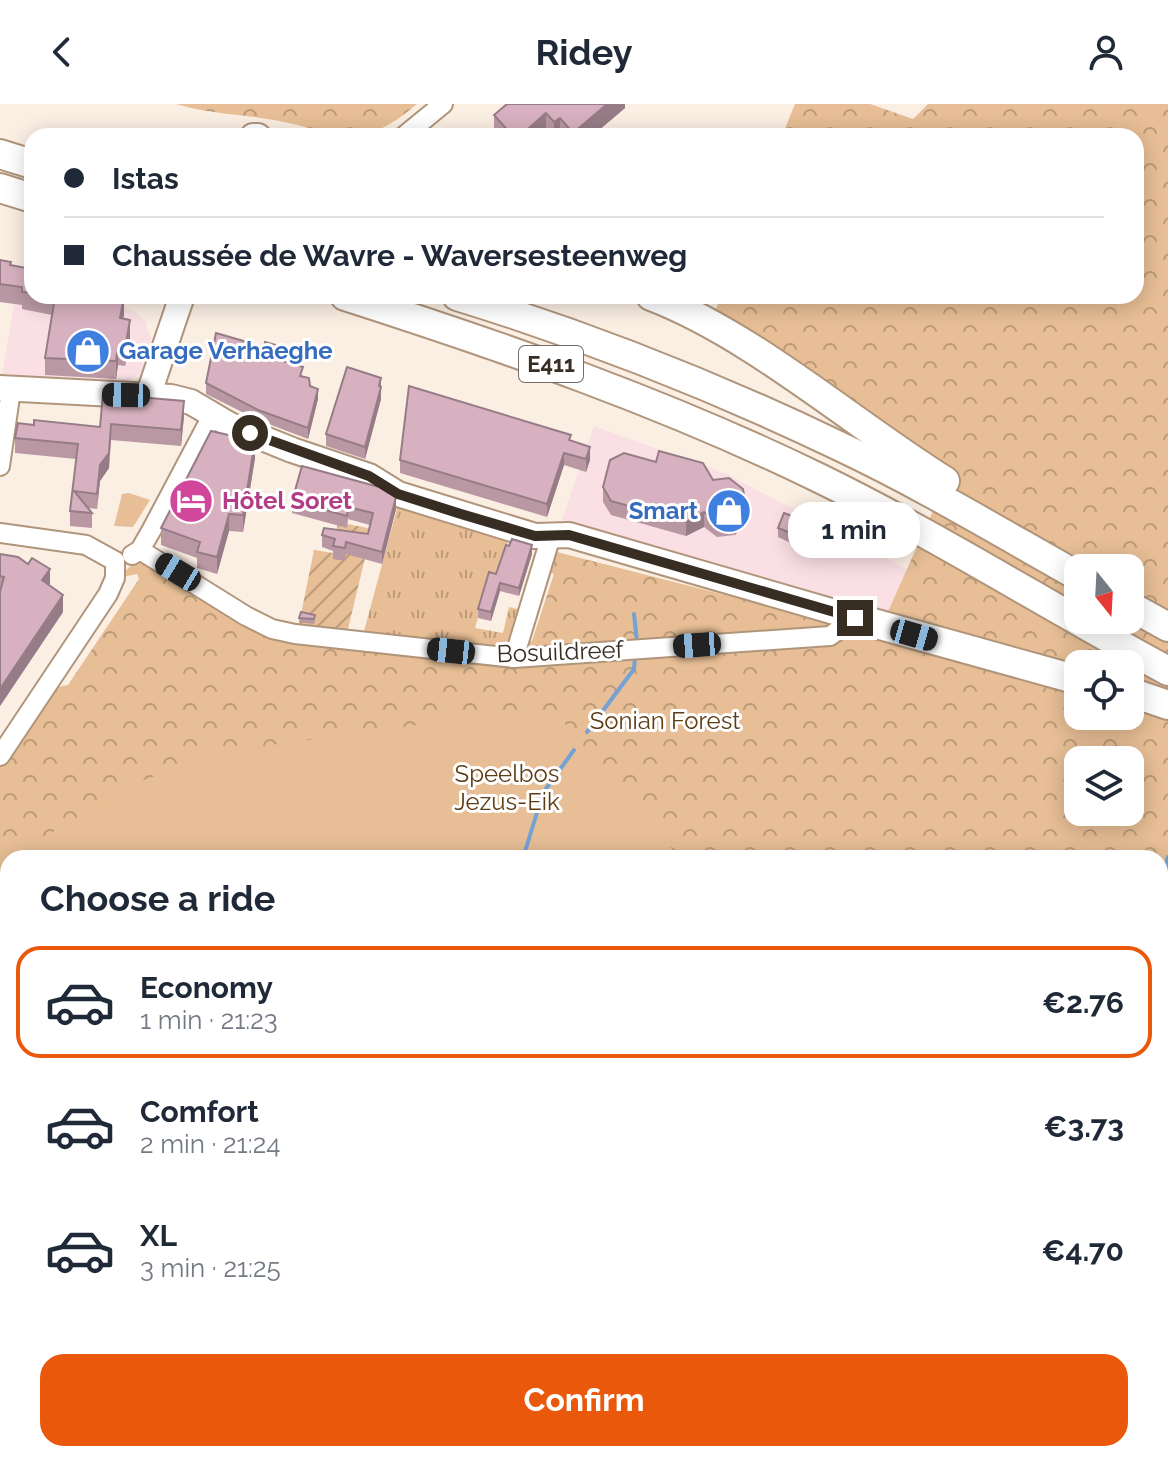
<!DOCTYPE html>
<html lang="en">
<head>
<meta charset="utf-8">
<style>
  :root { --surface:#fff; --page:#f6f6f7; --text:#1f2937; --muted:#747a83; --line:#e0e1e3; --accent:#ea580c }
  body { margin:0; font-family:Raleway,sans-serif; background:var(--page); color:var(--text); height:100vh; display:flex; flex-direction:column; font-size:30px; white-space:nowrap }
  * { box-sizing:border-box; margin:0 }
  p { font-size:26px; color:var(--muted) }
  .icon { flex:none; width:44px; height:44px; fill:none; stroke:currentColor; stroke-width:2; stroke-linecap:round; stroke-linejoin:round }
  .map { position:relative; flex:1; overflow:hidden }
  .drawer { position:absolute; left:0px; top:746px; width:1168px; height:612px; display:flex; flex-direction:column; background:var(--surface); border-radius:24px 24px 0 0; box-shadow:0 4px 20px #0003 }
  .drawer>* { flex:none }
  .banner { position:absolute; left:24px; top:24px; width:1120px; height:176px; border-radius:24px; box-shadow:0 4px 20px #0003; display:grid; align-content:center; height:176px; padding:0 40px; background:var(--surface) }
  .needle { width:52px; rotate:162deg }
  .tools { position:absolute; left:1064px; top:450px; display:grid; gap:16px }
  .tools a { display:grid; place-items:center; width:80px; height:80px; border-radius:16px; background:var(--surface); box-shadow:0 4px 20px #0003; font-size:40px }
  .end { position:absolute; width:36px; height:36px; margin:-18px; border:10px solid #382d23; background:#fff; box-shadow:0 0 0 4px #fff }
  .from { border-radius:50% }
  .bubble { position:absolute; height:56px; border-radius:24px; background:var(--surface); box-shadow:0 4px 20px #0003; font-size:26px; font-weight:700; line-height:56px; text-align:center }
  .car { position:absolute; width:24px; height:48px; margin:-24px -12px; border-radius:10px; box-shadow:0 0 6px 2px #0007; background:linear-gradient(#222 24%,#8ab4d8 0 40%,#222 0 76%,#8ab4d8 0 86%,#222 0) }
  .banner b { display:flex; align-items:center; gap:28px; height:76px; font-size:30px }
  .banner b+b { border-top:2px solid var(--line) }
  .banner i { width:20px; height:20px; background:var(--text) }
  ul { padding:0; list-style:none }
  li { display:flex; align-items:center; gap:24px; height:112px; margin:0 16px 12px; padding:0 24px; border:4px solid transparent; border-radius:24px }
  li div { flex:1 }
  li b { display:block; font-size:30px }
  li em { font-style:normal; font-weight:700 }
  li.current { border-color:var(--accent) }
  li>.icon { width:72px; height:72px; stroke-width:1.5 }
  h2 { padding:0 40px; font-size:36px; line-height:96px }
  .action { display:flex; gap:16px; margin-top:auto; padding:16px 40px }
  .action a { flex:1; height:92px; border-radius:24px; background:var(--accent); color:#fff; font-size:32px; font-weight:700; line-height:92px; text-align:center }
  header { display:flex; justify-content:space-between; align-items:center; height:104px; padding:0 40px; background:var(--surface); font-size:36px; font-weight:700 }
  .map>svg:first-child { display:block }
  .commercial { fill:#fae0e4 }
  .grass { fill:url(#grass-tufts) }
  .forest { fill:url(#forest-crowns); fill-rule:evenodd }
  .park { fill:#e7be95 }
  .garden { fill:url(#garden-furrows) }
  .lines { fill:none; stroke-linecap:round; stroke-linejoin:round }
  .stream { stroke:#75a1d5; stroke-width:4 }
  .minor-casing { stroke:#b0957b; stroke-width:22 }
  .major-casing { stroke:#b0957b; stroke-width:28 }
  .highway-casing { stroke:#b0957b; stroke-width:32 }
  .minor { stroke:#fff; stroke-width:18 }
  .major { stroke:#fff; stroke-width:24 }
  .highway { stroke:#fff; stroke-width:28 }
  .wall { fill:#b998a4 }
  .shaded-wall { fill:#967c86 }
  .building { fill:#d7b1bf; stroke:#967c86; stroke-width:2 }
  .route { stroke:#382d23; stroke-width:10 }
  .labels { text-anchor:middle; stroke-width:6; stroke-linejoin:round; paint-order:stroke }
  .shield { fill:#fff; stroke:#746c65; stroke-width:2 }
  .shield-label { font-size:22px; font-weight:bold; fill:#382d23 }
  .shop-label { font-size:24px; font-weight:bold; fill:#366cbe; stroke:#fff; text-anchor:start }
  .hotel-label { font-size:24px; font-weight:bold; fill:#b23c85; stroke:#fff; text-anchor:start }
  .street-label { font-size:24px; fill:#382d23; stroke:#fff }
  .park-label { font-size:24px; fill:#5e3c14; stroke:#fff }
</style>
</head>
<body>
<header><svg class="icon" aria-label="back" viewBox="0 0 24 24"><path d="M15 5l-7 7 7 7"/></svg>Ridey<svg class="icon" aria-label="person" viewBox="0 0 24 24"><circle cx="12" cy="8" r="4"/><path d="M4 21q1-7 8-7t8 7"/></svg></header>
<div class="map">
<svg width="1168" height="1358" viewBox="0 0 1168 1358">
  <defs>
    <pattern id="grass-tufts" width="24" height="20" patternUnits="userSpaceOnUse" patternTransform="scale(2)"><rect width="24" height="20" fill="#e7be95"/><path d="M3 7l-1-3M5 7V3M7 7l1-3M15 17l-1-3M17 17v-4M19 17l1-3" fill="none" stroke="#bc9b79"/></pattern>
    <pattern id="forest-crowns" width="20" height="18" patternUnits="userSpaceOnUse" patternTransform="scale(2)"><rect width="20" height="18" fill="#e7be95"/><path d="M2 6a3 3 0 1 1 6 0M12 15a3 3 0 1 1 6 0" fill="none" stroke="#bc9b79"/></pattern>
    <pattern id="garden-furrows" width="10" height="10" patternUnits="userSpaceOnUse" patternTransform="scale(2)"><rect width="10" height="10" fill="#e7be95"/><path d="M-1 1l2-2M0 10L10 0M9 11l2-2" fill="none" stroke="#bc9b79"/></pattern>
  </defs>
  <rect width="100%" height="100%" fill="#fbefe4"/>
  <g class="commercial">
    <polygon points="19,173 32,192 90,192 135,208 145,216 151,235 141,269 127,278 2,270"/>
    <polygon points="594,322 727,370 896,459 1040,543 870,504 562,416"/>
  </g>
  <polygon class="grass" points="398,401 509,435 498,470 491,468 475,524 503,529 509,503 522,506 512,536 500,545 363,531"/>
  <g class="forest">
    <path d="M176,0H417C357,51 339,28 274,16C241,10 208,10 176,0Z"/>
    <path d="M795,0H870L913,15L928,0H1168V1358H0V662L52,584L68,581L139,475L137,470L122,473L128,464L148,453L273,535L401,551L504,559L533,544L526,538L532,537L554,470L546,467L553,447L878,530L949,371L714,210L721,192H1136V32H782ZM1078,464H1130V516H1078ZM1078,560H1130V612H1078ZM1078,656H1130V708H1078ZM8,754H1160V1350H8Z"/>
  </g>
  <g class="park">
    <polygon points="129,389 150,396 133,423 114,422 122,390"/>
    <polygon points="509,614 564,619 680,754 8,754 8,1014 0,990 0,758 144,676 205,654 271,641 447,617"/>
    <polygon points="124,1350 442,1350 434,1358 126,1358"/>
  </g>
  <polygon class="garden" points="338,418 372,425 347,529 298,525 314,446 333,449"/>
  <g class="lines">
    <g class="stream">
      <polyline points="634,510 637,537"/>
      <polyline points="587,628 634,565 635,554"/>
      <polyline points="523,754 543,689 574,646"/>
      <polyline points="1160,779 1168,753"/>
      <polyline points="1160,866 1160,880"/>
      <polyline points="977,1350 986,1358"/>
      <polyline points="699,1358 702,1350"/>
    </g>
    <g class="minor-casing">
      <g id="minor">
        <polyline points="404,32 443,0"/>
        <polyline points="0,362 11,286"/>
        <polyline points="0,429 86,441 115,457"/>
        <polyline points="140,446 246,512 272,525 295,530 514,554 830,532 855,514"/>
        <polyline points="132,451 140,446 151,427 213,310"/>
        <polyline points="514,554 551,432"/>
        <polyline points="0,652 108,490 115,474 115,457"/>
      </g>
    </g>
    <g class="major-casing">
      <g id="major">
        <polyline points="253,32 258,32"/>
        <polyline points="0,284 171,293 191,298 230,321 292,346 369,372 398,390 535,432 569,431 855,514"/>
        <polyline points="148,292 182,192"/>
      </g>
    </g>
    <g class="highway-casing">
      <g id="highway">
        <polyline points="0,50 32,60"/>
        <polyline points="0,84 32,94"/>
        <path d="M345,192C507,244 665,299 819,374C938,432 1051,504 1168,567"/>
        <path d="M457,192C587,232 714,282 837,341C920,380 998,427 1078,472"/>
        <path d="M651,192C751,230 852,319 945,377"/>
        <polyline points="1130,502 1168,523"/>
        <polyline points="855,514 1078,576"/>
        <polyline points="1130,588 1168,601"/>
      </g>
    </g>
    <use href="#minor" class="minor"/>
    <use href="#major" class="major"/>
    <use href="#highway" class="highway"/>
  </g>
  <g class="wall">
    <polygon points="625,0 625,4 592,32 550,32 546,28 542,32 496,32 494,30 494,11"/>
    <polygon points="0,156 11,162 32,165 32,192 119,192 124,211 123,214 130,234 125,262 118,261 116,275 45,271 45,254 52,211 22,205 22,201 0,198"/>
    <polygon points="286,254 285,258 303,272 318,295 308,335 258,316 206,290 206,279"/>
    <polygon points="381,274 381,295 365,355 326,342 326,330"/>
    <polygon points="103,290 184,312 181,342 111,336 109,364 100,377 97,405 88,404 92,409 92,424 70,422 70,407 76,355 15,349 15,334 34,321 100,323"/>
    <polygon points="571,336 590,356 586,368 564,361 547,413 400,369 400,356"/>
    <polygon points="255,354 243,428 229,427 217,470 197,464 197,454 161,441 161,424"/>
    <polygon points="656,358 713,376 746,417 735,431 717,433 704,423 686,432 611,411 603,398 603,383"/>
    <polygon points="292,397 396,405 382,460 346,450 345,457 333,455 333,447 322,443 322,431 368,430 370,421 348,415 347,424 292,409"/>
    <polygon points="778,424 800,425 793,440 778,433"/>
    <polygon points="0,450 50,481 63,508 0,602"/>
    <polygon points="532,450 519,492 500,487 491,517 478,514 478,505 496,470"/>
    <polygon points="301,508 315,516 314,520 299,518"/>
  </g>
  <g class="shaded-wall">
    <polygon points="607,0 625,0 625,4 592,32 573,32 573,29"/>
    <polygon points="546,9 546,28 542,32 520,32"/>
    <polygon points="560,14 560,32 554,32 554,18"/>
    <polygon points="124,193 124,211 120,232 120,214"/>
    <polygon points="130,216 130,234 125,262 125,244"/>
    <polygon points="118,243 118,261 116,275 116,257"/>
    <polygon points="381,274 381,295 365,355 365,343"/>
    <polygon points="318,285 318,295 308,335 308,324"/>
    <polygon points="184,297 184,312 181,342 181,326"/>
    <polygon points="111,320 109,364 100,377 97,405 100,361"/>
    <polygon points="255,337 255,354 243,428 243,411"/>
    <polygon points="590,343 590,356 586,368 586,355"/>
    <polygon points="564,349 564,361 547,413 547,400"/>
    <polygon points="396,393 396,405 382,460 382,448"/>
    <polygon points="746,403 746,417 735,431 735,417"/>
    <polygon points="704,408 704,423 686,432 686,418"/>
    <polygon points="229,410 229,427 217,470 217,453"/>
    <polygon points="800,415 800,425 793,440 793,430"/>
    <polygon points="532,441 532,450 519,492 519,484"/>
    <polygon points="50,465 50,482 42,476"/>
    <polygon points="500,479 500,487 491,517 491,508"/>
    <polygon points="63,491 63,508 0,602 0,585"/>
  </g>
  <g class="building">
    <polygon points="507,0 607,0 573,29 560,14 554,18 546,9 520,32 513,32 494,11"/>
    <polygon points="0,156 11,158 10,161 32,165 32,189 22,188 22,183 0,180"/>
    <polygon points="47,192 119,192 124,193 120,214 130,216 125,244 118,243 116,257 45,254 55,193"/>
    <polygon points="216,229 264,243 265,238 286,244 283,257 303,263 300,272 309,274 310,282 318,285 308,324 258,306 206,279"/>
    <polygon points="347,263 381,274 379,282 381,283 365,343 326,330"/>
    <polygon points="409,282 571,331 569,336 590,343 586,355 564,349 547,400 400,356"/>
    <polygon points="103,290 184,297 181,326 111,320 109,349 100,361 97,390 74,387 92,409 70,407 78,340 15,334 18,319 34,321 34,316 100,323"/>
    <polygon points="211,327 255,337 243,411 229,410 217,453 197,448 200,438 161,424"/>
    <polygon points="659,347 703,359 713,376 729,374 743,385 746,403 735,417 717,419 704,408 686,418 611,397 603,383 610,356 624,349 656,358"/>
    <polygon points="302,362 379,383 396,393 382,448 346,438 345,444 333,442 335,435 322,431 324,424 368,430 373,409 348,403 347,412 292,397"/>
    <polygon points="784,409 800,415 793,430 778,424"/>
    <polygon points="512,435 532,441 519,484 500,479 491,508 478,505 489,468 496,470 506,441 509,442"/>
    <polygon points="0,450 18,453 28,460 32,454 50,465 42,476 63,491 0,585 0,488 4,473 0,472"/>
    <polygon points="301,508 315,511 314,515 299,514"/>
  </g>
  <g class="lines">
    <polyline class="route" points="250,329 369,372 398,390 461,410 535,432 569,431 855,514"/>
  </g>
  <defs>
    <g id="shop-disc" transform="scale(2.3)"><circle r="9.5" fill="#3f7fe0" stroke="#fff"/><path d="M-5-2.5h2.3a2.7 3.5 0 0 1 5.4 0H5L5.5 6h-11ZM-1.5-2.5h3a1.5 2.3 0 0 0-3 0Z" fill="#fff"/></g>
    <g id="hotel-disc" transform="scale(2.3)"><circle r="9.5" fill="#d1479c" stroke="#fff"/><path d="M-6-4.5h1.5V1H6V5H4.5V3h-9V5H-6ZM-4 0a1.8 1.8 0 1 1 3.6 0ZM.5 0V-2.5h3Q6-2.5 6 0Z" fill="#fff"/></g>
  </defs>
  <g fill-rule="evenodd">
    <use href="#shop-disc" x="88" y="247"/>
    <use href="#hotel-disc" x="191" y="397"/>
    <use href="#shop-disc" x="729" y="407"/>
  </g>
  <g class="labels">
    <rect class="shield" x="519" y="242" width="64" height="36" rx="6"/>
    <g class="shield-label">
      <text x="551" y="268">E411</text>
    </g>
    <g class="shop-label">
      <text x="119" y="255">Garage Verhaeghe</text>
      <text x="698" y="415" text-anchor="end">Smart</text>
    </g>
    <g class="hotel-label">
      <text x="222" y="405">Hôtel Soret</text>
    </g>
    <g class="street-label">
      <text transform="translate(560 548) rotate(-2)" y="8">Bosuildreef</text>
    </g>
    <g class="park-label">
      <text x="665" y="625">Sonian Forest</text>
      <text x="507" y="678">Speelbos<tspan x="507" dy="28">Jezus-Eik</tspan></text>
    </g>
  </g>
</svg>
<div class="tools">
<a><svg class="needle" viewBox="-14 -14 28 28"><path d="M0-13l5 13h-10z" fill="#e53935"/><path d="M0 13l5-13h-10z" fill="#747a83"/></svg></a>
<a><svg class="icon" aria-label="locate" viewBox="0 0 24 24"><circle cx="12" cy="12" r="6"/><path d="M12 2v4M12 18v4M2 12h4M18 12h4"/></svg></a>
<a><svg class="icon" aria-label="layers" viewBox="0 0 24 24"><path d="M12 4l9 5-9 5-9-5zM3 14l9 5 9-5"/></svg></a>
</div>
<i class="end from" style="left:250px;top:329px"></i>
<i class="end" style="left:855px;top:514px"></i>
<div class="bubble" style="left:788px;top:398px;width:132px">1 min</div>
<i class="car" style="left:126px;top:291px;rotate:271deg"></i>
<i class="car" style="left:178px;top:468px;rotate:301deg"></i>
<i class="car" style="left:914px;top:531px;rotate:106deg"></i>
<i class="car" style="left:697px;top:541px;rotate:266deg"></i>
<i class="car" style="left:451px;top:547px;rotate:276deg"></i>
<div class="banner">
<b><i class="from"></i>Istas</b>
<b><i></i>Chaussée de Wavre - Waversesteenweg</b>
</div>
<section class="drawer">
<h2>Choose a ride</h2>
<ul>
<li class="current"><svg class="icon" aria-label="car" viewBox="0 0 24 24"><path d="M5 17H2v-5l4-1 3-4h7l3 4 3 1v5h-3M9 17h6M6 11h13"/><circle cx="7" cy="17" r="2"/><circle cx="17" cy="17" r="2"/></svg><div><b>Economy</b><p>1 min · 21:23</p></div><em>€2.76</em></li>
<li><svg class="icon" aria-label="car" viewBox="0 0 24 24"><path d="M5 17H2v-5l4-1 3-4h7l3 4 3 1v5h-3M9 17h6M6 11h13"/><circle cx="7" cy="17" r="2"/><circle cx="17" cy="17" r="2"/></svg><div><b>Comfort</b><p>2 min · 21:24</p></div><em>€3.73</em></li>
<li><svg class="icon" aria-label="car" viewBox="0 0 24 24"><path d="M5 17H2v-5l4-1 3-4h7l3 4 3 1v5h-3M9 17h6M6 11h13"/><circle cx="7" cy="17" r="2"/><circle cx="17" cy="17" r="2"/></svg><div><b>XL</b><p>3 min · 21:25</p></div><em>€4.70</em></li>
</ul>
<div class="action"><a>Confirm</a></div>
</section>
</div>
</body>
</html>
